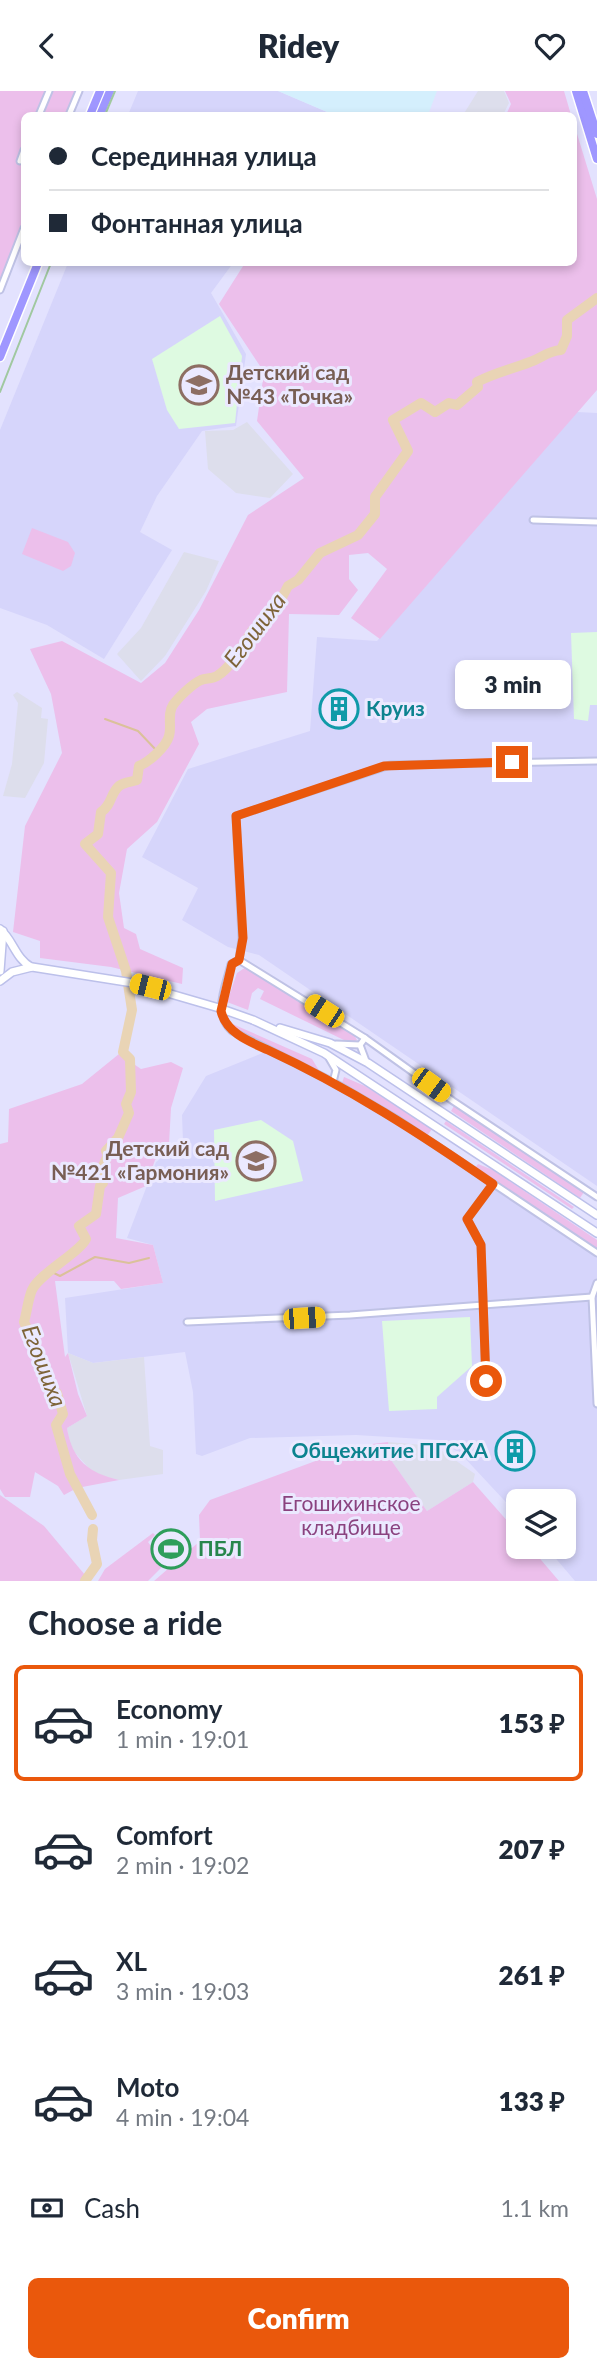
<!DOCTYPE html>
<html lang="en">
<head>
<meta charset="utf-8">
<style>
  :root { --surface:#fff; --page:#f2f2f3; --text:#1f2937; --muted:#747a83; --line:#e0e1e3; --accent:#ea580c }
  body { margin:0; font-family:Lato,sans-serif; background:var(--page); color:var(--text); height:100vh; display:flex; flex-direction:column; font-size:26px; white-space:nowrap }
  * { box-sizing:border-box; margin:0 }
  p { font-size:23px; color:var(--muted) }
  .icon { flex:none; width:38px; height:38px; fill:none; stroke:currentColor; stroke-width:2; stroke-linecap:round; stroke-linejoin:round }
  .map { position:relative; height:1490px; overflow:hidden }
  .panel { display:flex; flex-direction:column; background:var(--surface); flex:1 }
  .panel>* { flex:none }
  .hud { position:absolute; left:21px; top:21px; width:556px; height:154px; border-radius:10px; box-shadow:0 4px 10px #0003; display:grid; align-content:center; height:154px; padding:0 28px; background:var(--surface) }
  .fabs { position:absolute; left:506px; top:1398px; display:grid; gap:14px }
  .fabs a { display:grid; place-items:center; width:70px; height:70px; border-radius:10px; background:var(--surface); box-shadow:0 4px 10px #0003; font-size:35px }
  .end { position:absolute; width:32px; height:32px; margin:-16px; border:9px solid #ea580c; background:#fff; box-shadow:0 0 0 4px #fff }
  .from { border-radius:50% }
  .bubble { position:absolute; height:49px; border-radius:10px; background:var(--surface); box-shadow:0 4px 10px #0003; font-size:23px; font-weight:800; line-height:49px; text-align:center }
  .car { position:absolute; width:21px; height:42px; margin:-21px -10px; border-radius:9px; box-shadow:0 0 5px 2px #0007; background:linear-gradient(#f5c518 24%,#345 0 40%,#f5c518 0 76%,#345 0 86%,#f5c518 0) }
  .hud b { display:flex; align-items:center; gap:24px; height:66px; font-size:26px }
  .hud b+b { border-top:2px solid var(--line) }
  .hud i { width:18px; height:18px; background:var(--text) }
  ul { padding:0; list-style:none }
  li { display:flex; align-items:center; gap:21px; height:116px; margin:0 14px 10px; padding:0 14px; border:4px solid transparent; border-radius:10px }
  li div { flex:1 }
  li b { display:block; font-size:26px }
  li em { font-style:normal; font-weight:800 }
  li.on { border-color:var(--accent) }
  li>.icon { width:63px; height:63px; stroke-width:1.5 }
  h2 { padding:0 28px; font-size:32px; line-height:84px }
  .pay { display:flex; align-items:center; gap:18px; height:77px; padding:0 28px; font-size:26px }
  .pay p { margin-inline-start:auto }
  .primary-button { display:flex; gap:14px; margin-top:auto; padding:14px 28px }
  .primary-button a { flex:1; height:80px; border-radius:10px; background:var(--accent); color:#fff; font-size:28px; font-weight:800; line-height:80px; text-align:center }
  header { display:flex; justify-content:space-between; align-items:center; height:91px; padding:0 28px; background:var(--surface); font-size:32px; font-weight:800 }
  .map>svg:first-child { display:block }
  .residential { fill:#d6d5fb }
  .industrial { fill:#dddeec }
  .education { fill:#defae1 }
  .medical { fill:#d4effd }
  .green { fill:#ecbfeb }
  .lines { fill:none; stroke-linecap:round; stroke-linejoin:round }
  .stream { stroke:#dbc19a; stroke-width:2 }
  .river { stroke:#e9d4b5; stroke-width:10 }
  .minor-casing { stroke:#bfc2e5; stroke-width:9 }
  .secondary-casing { stroke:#bcc0ea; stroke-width:10 }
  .primary-casing { stroke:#fff; stroke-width:11 }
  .minor { stroke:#fff; stroke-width:5 }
  .secondary { stroke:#fff; stroke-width:7 }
  .primary { stroke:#9f97ff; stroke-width:8 }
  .tram { stroke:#a0c8a0; stroke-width:2 }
  .secondary-bridge-casing { stroke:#bcc0ea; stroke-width:10; stroke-linecap:butt }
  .secondary-bridge { stroke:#fff; stroke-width:7 }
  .route { stroke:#ea580c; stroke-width:9 }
  .labels { text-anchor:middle; stroke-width:6; stroke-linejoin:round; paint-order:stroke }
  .education-label { font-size:21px; font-weight:bold; fill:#785e54; stroke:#ebe9ff; text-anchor:start }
  .culture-label { font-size:21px; font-weight:bold; fill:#0d838f; stroke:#ebe9ff; text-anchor:start }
  .park-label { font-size:21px; fill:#8a427f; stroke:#ebe9ff }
  .leisure-label { font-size:21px; font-weight:bold; fill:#27864d; stroke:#ebe9ff; text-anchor:start }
  .water-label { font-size:23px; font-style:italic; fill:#7e6439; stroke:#ebe9ff }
</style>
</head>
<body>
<header><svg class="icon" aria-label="back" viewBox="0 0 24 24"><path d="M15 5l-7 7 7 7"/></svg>Ridey<svg class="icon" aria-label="heart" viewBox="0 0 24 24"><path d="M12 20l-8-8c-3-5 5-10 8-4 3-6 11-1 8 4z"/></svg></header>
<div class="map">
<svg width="597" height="1490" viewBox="0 0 597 1490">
  <rect width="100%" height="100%" fill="#e3e2fe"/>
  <g class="residential">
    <polygon points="138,0 278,0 334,24 128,24"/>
    <polygon points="68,172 233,172 211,202 246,263 236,335 202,340 157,405 140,441 172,459 104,568 47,534 0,517 0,339"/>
    <polygon points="577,321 597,322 597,1095 259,864 228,856 182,829 198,797 142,766 188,678 310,640 317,546 377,550"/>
    <polygon points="265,961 323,989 393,1030 597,1166 597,1490 575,1490 546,1456 564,1456 564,1410 518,1410 518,1424 461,1363 439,1349 356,1344 250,1347 202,1365 196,1363 193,1301 185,1261 93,1272 68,1262 65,1207 163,1192 153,1154 127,1147 156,1071 183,1050 182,1024 206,985"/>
  </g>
  <g class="industrial">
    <polygon points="478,0 504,0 509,12 503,24 463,24"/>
    <polygon points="247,331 293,383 270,407 236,402 208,378 205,340 233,339"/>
    <polygon points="184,461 219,470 206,500 165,565 141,590 117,563 141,537"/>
    <polygon points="17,601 42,617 41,627 48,628 44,672 25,707 3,705 12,673 18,612 13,604"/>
    <polygon points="68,1262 93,1272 144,1266 150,1355 163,1359 163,1383 119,1389 94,1383 70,1356 67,1337 87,1325"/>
    <polygon points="388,1351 435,1355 475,1383 473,1391 427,1420 391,1369"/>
  </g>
  <g class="education">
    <polygon points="220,225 242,265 235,332 179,338 167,319 152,268"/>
    <polygon points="597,541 597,614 590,614 588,630 574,628 571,542"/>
    <polygon points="261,1029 293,1050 303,1090 215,1110 214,1039"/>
    <polygon points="470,1226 472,1275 437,1306 437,1318 389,1320 382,1230"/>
  </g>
  <polygon class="medical" points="278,0 437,0 428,24 334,24"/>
  <g class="green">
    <polygon points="0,0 79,0 69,24 24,24 24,137 0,199"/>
    <polygon points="505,0 564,0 571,24 506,24 511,13"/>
    <polygon points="574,33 597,108 597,299 380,548 351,527 387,478 368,462 349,464 349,488 358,499 339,524 289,523 287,601 207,618 191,631 199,653 157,731 127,758 119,802 124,837 136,843 140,858 183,877 182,893 111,876 40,867 40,850 13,841 25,735 62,662 51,603 30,558 62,550 141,592 165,572 199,519 248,424 304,387 257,330 264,281 219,213 245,172 574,172"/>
    <polygon points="32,437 68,451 75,462 71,475 63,480 22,463"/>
    <polygon points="246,876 354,944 357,949 352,953 260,908 264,900 258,897 252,902 248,919 227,911 237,882"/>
    <polygon points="228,931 312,968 320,981 237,940"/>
    <path d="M119,963L141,978L171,971L183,977L171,1017L169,1053L155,1069L146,1095L118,1107L116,1147L153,1154L163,1192L121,1198L114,1190H55L65,1266L68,1262L78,1303L87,1325L67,1337C72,1369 89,1382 119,1389L77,1397L64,1404L58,1395L35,1381L30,1406H5L0,1398V1053L8,1051L9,1018L82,993Z"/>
    <polygon points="344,986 365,995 432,1038 427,1045 342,992"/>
    <polygon points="454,1015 584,1101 580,1107 451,1020"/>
    <polygon points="446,1030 574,1116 572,1118 444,1033"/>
    <polygon points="478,1073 493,1079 597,1149 597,1158 475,1077"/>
    <polygon points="388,1351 391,1369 427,1420 473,1391 518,1442 518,1456 530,1456 559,1490 154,1490 200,1450 199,1424 210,1409 356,1355"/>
    <polygon points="0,1404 44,1435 90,1490 0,1490"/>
    <polygon points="153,1442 155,1444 148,1451 164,1474 148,1490 98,1490 105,1478"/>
  </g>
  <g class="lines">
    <g class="stream">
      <polyline points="105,628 138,640 157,660"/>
      <polyline points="48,1179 60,1185 95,1166 129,1172 149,1167"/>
    </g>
    <g class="river">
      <path d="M92,1424L70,1383L56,1334L63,1323L57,1302L45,1292L34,1252L24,1231C27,1221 28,1208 32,1199C39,1183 80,1161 86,1148L79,1135L96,1123L100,1095L103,1092L102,1077L108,1064L106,1060L118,1047L129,1022L126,1013L131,1001L130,968L123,961L132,919L126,880L108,826L111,782L85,753L98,743L101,721C112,714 110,703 119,695C124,691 131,691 137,689L139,675C149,671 166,656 169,645C172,636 167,623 173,614C178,607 192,593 201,589C206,587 212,588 217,585C232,576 243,554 252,540L261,534L274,513L278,514L288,495L298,489L320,462L358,444L375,423V406L408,360L393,329L421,312L435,321L449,312L457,314L478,296L477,291C494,282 512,278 530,271C542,267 547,260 561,259L567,245V229L597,207"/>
      <polyline points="85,1490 97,1473 92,1449 93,1438"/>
    </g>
    <g class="minor-casing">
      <g id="minor">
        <polyline points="39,24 49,0"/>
        <polyline points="69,24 79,0"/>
        <polyline points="20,70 24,59"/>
        <polyline points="0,199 24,137"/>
        <polyline points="533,429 597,431"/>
        <polyline points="239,869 242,847 236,725 390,674 597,670"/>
        <path d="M239,869L231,873C226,895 212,922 232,940L333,991L398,1029L597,1162"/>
        <polyline points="239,869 365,947 453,1010 597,1106"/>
        <polyline points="365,947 360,954 366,970"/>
        <polyline points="336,953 360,954"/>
        <polyline points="329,967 336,979 333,991"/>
        <polyline points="597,1192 592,1206 597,1313"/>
        <polyline points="187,1231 350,1224 592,1206"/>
        <polyline points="486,1293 481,1154 467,1128 493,1093"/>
      </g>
    </g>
    <g class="secondary-casing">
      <g id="secondary">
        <path d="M0,838C13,849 16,868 31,876"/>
        <polyline points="0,880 3,840"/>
        <polyline points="0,890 12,881 32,876 133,892 219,917"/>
        <polyline points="253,929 324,962 597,1142"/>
        <polyline points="280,937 330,952 368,972 597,1124"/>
      </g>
    </g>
    <g class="primary-casing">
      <g id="primary">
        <polyline points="576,0 597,68"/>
        <polyline points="583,0 597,43"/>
        <polyline points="90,24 100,0"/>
        <polyline points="100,24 110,0"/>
        <polyline points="0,266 38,172"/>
      </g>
    </g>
    <use href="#minor" class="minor"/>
    <use href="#secondary" class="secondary"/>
    <use href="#primary" class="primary"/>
    <g class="tram">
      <polyline points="105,24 115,0"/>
      <polyline points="0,301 51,172"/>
    </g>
    <g class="secondary-bridge-casing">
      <polyline id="secondary-bridge" points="219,917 253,929"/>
    </g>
    <use href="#secondary-bridge" class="secondary-bridge"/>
  </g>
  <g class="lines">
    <path class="route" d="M486,1290L481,1154L467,1128L493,1093C421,1043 348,996 268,959C250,951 226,942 221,920L232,873L239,869L243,847L236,725L384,675L512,671"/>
  </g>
  <defs>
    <g id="school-ring" transform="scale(2.0125)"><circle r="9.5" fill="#ebe9ff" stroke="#8d6e63" stroke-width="1.5"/><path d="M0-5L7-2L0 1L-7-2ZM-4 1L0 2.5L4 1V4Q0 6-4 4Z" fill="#8d6e63"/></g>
    <g id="building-ring" transform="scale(2.0125)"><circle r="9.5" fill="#ebe9ff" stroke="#0f9aa8" stroke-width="1.5"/><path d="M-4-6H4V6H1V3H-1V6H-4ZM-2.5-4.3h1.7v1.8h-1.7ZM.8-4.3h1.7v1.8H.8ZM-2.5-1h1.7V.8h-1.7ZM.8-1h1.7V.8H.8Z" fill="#0f9aa8"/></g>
    <g id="stadium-ring" transform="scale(2.0125)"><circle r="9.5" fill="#ebe9ff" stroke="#2e9e5b" stroke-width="1.5"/><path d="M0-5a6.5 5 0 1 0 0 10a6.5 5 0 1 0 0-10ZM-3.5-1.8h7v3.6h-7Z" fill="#2e9e5b"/></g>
  </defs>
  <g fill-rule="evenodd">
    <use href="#school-ring" x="199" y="294"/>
    <use href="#building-ring" x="339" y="618"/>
    <use href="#school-ring" x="256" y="1070"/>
    <use href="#building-ring" x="515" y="1360"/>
    <use href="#stadium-ring" x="171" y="1458"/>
  </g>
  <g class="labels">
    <g class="education-label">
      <text x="226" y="289">Детский сад<tspan x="226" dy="24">№43 «Точка»</tspan></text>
      <text x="229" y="1065" text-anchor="end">Детский сад<tspan x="229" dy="24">№421 «Гармония»</tspan></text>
    </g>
    <g class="culture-label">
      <text x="366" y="625">Круиз</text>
      <text x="488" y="1367" text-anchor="end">Общежитие ПГСХА</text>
    </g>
    <g class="park-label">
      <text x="351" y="1420">Егошихинское<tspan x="351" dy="24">кладбище</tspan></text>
    </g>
    <g class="leisure-label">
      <text x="198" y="1465">ПБЛ</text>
    </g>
    <g class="water-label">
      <text transform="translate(255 539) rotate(-53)" y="8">Егошиха</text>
      <text transform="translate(44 1275) rotate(69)" y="8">Егошиха</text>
    </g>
  </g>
</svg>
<div class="fabs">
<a><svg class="icon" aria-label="layers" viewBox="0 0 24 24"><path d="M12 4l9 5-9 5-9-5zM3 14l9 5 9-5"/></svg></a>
</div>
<i class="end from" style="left:486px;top:1290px"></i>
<i class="end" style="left:512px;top:671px"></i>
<div class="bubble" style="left:455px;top:569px;width:116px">3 min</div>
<i class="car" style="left:150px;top:896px;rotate:284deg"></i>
<i class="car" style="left:324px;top:920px;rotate:303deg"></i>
<i class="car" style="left:431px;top:994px;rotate:126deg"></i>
<i class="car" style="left:304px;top:1227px;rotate:86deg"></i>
<div class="hud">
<b><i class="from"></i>Серединная улица</b>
<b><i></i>Фонтанная улица</b>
</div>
</div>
<section class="panel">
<h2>Choose a ride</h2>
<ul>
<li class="on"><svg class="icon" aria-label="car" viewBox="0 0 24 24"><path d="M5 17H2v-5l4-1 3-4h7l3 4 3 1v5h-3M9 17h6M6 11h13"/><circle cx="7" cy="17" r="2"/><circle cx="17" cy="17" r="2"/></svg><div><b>Economy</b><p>1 min · 19:01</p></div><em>153 ₽</em></li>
<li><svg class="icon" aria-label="car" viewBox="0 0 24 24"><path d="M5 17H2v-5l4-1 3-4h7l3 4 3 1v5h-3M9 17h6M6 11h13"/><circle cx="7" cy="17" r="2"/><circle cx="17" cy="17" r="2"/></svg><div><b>Comfort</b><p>2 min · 19:02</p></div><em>207 ₽</em></li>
<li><svg class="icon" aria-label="car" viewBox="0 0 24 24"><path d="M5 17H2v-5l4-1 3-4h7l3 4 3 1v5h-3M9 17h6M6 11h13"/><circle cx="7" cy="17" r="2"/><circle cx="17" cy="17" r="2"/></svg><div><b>XL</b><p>3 min · 19:03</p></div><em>261 ₽</em></li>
<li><svg class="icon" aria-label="car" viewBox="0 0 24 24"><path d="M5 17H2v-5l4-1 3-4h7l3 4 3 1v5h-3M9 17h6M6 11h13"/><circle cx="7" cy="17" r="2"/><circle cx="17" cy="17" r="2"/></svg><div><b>Moto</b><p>4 min · 19:04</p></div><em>133 ₽</em></li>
</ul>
<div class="pay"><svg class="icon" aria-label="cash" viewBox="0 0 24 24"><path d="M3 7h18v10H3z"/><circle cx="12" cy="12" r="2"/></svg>Cash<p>1.1 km</p></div>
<div class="primary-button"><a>Confirm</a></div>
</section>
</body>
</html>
